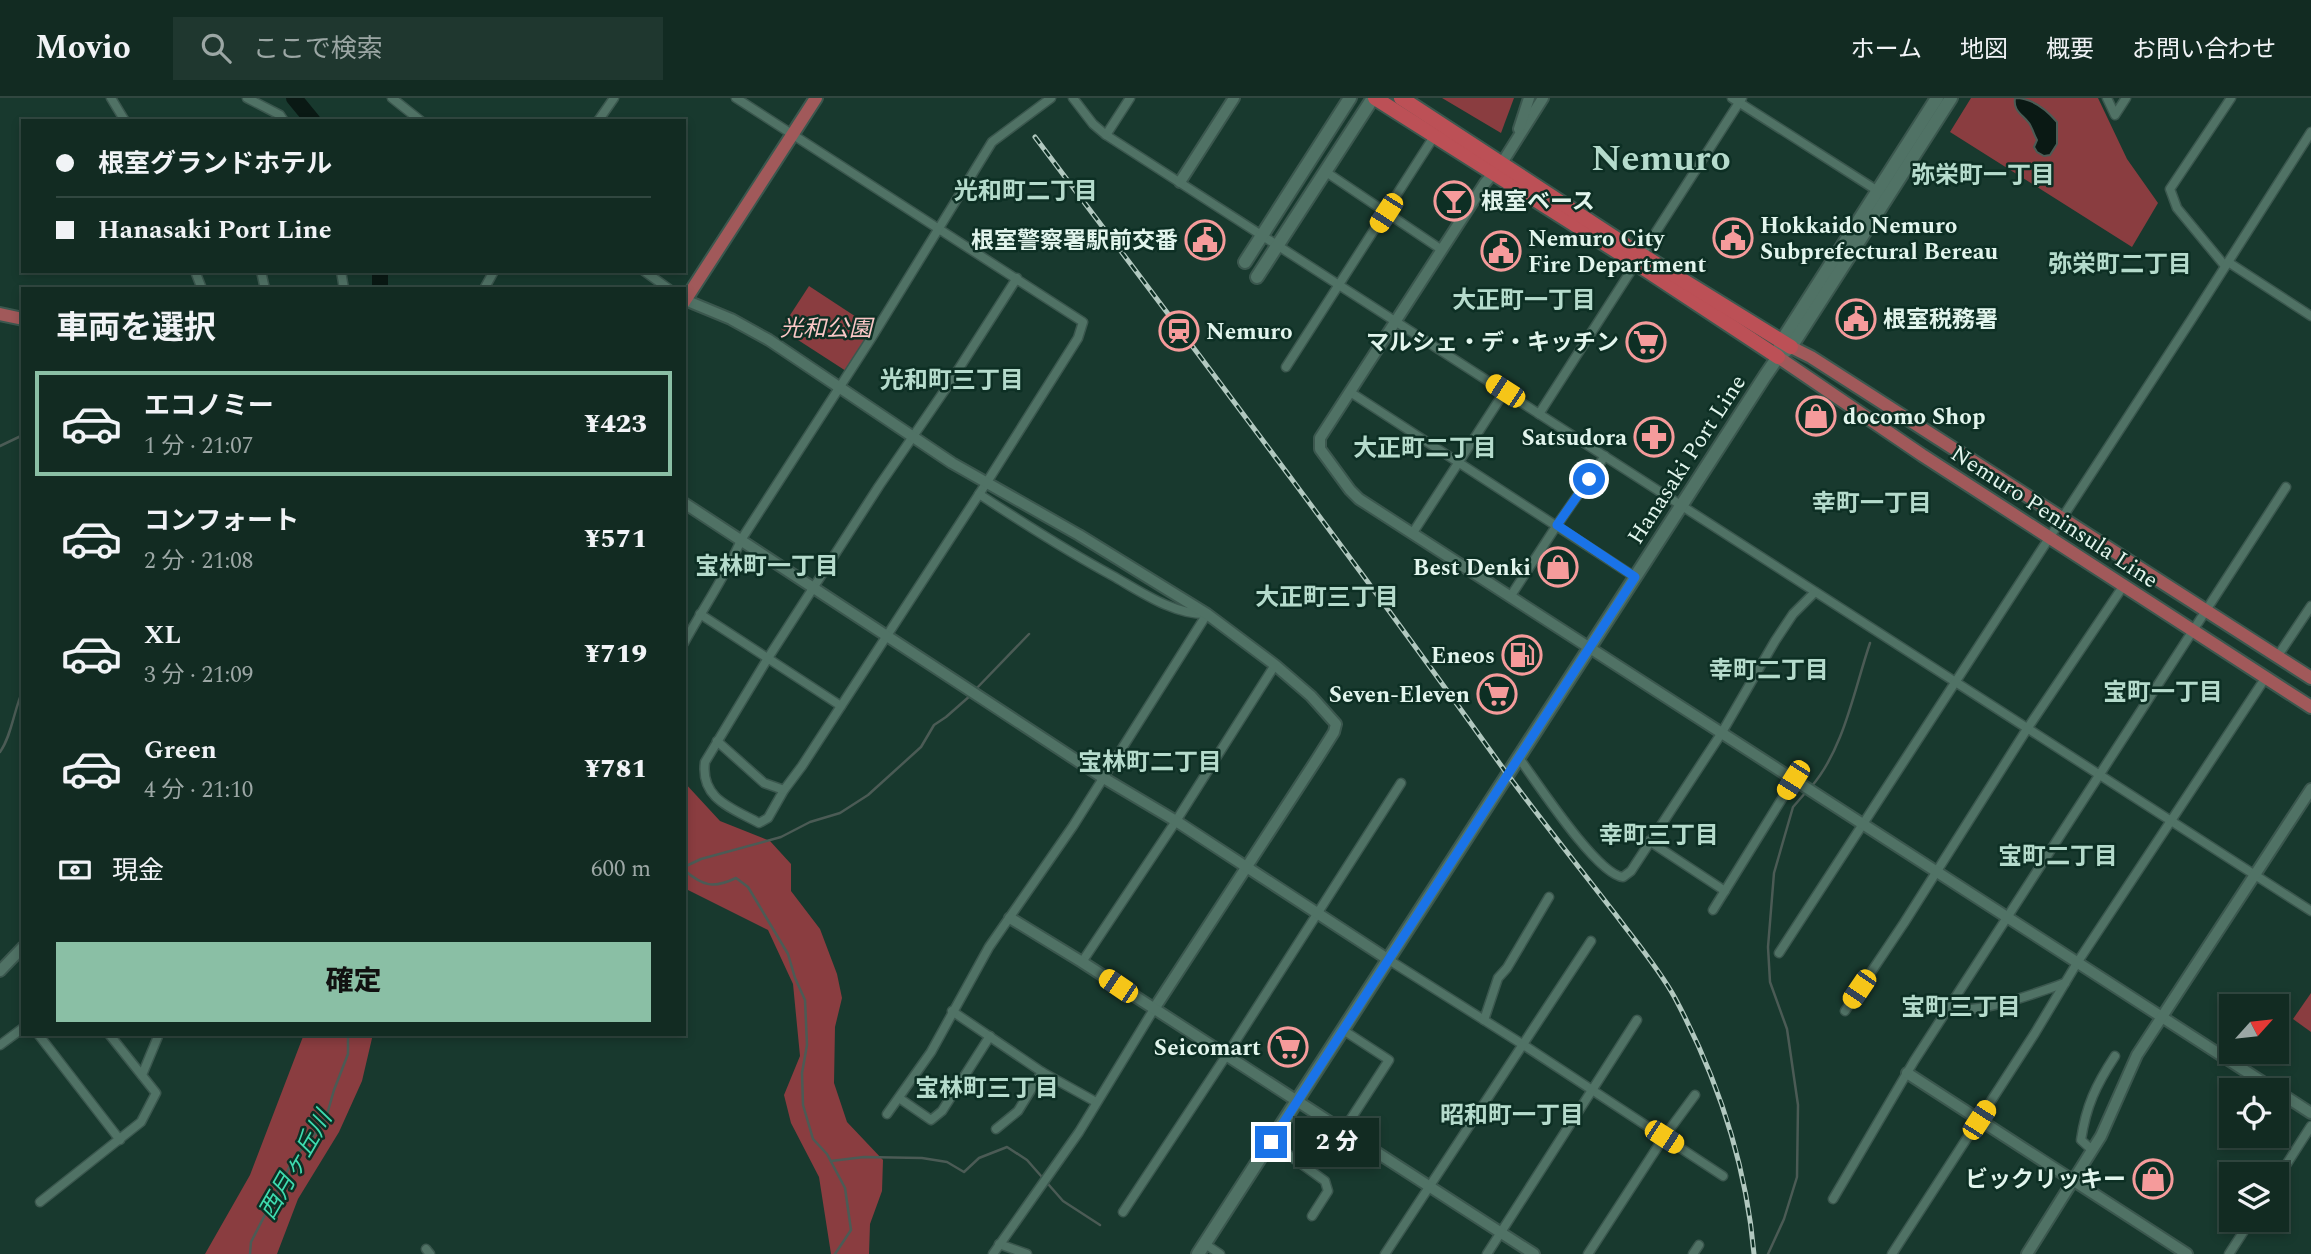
<!DOCTYPE html>
<html lang="ja">
<head>
<meta charset="utf-8">
<style>
  :root { --surface:#122b22; --page:#1f372f; --text:#f1f3f6; --muted:#9ca7a5; --line:#314740; --accent:#8abfa5 }
  body { margin:0; font-family:Spectral,"Noto Sans JP",serif; background:var(--page); color:var(--text); height:100vh; display:flex; flex-direction:column; font-size:26px; white-space:nowrap }
  * { box-sizing:border-box; margin:0 }
  p { font-size:23px; color:var(--muted) }
  .icon { flex:none; width:38px; height:38px; fill:none; stroke:currentColor; stroke-width:2; stroke-linecap:round; stroke-linejoin:round }
  .map { position:relative; flex:1; overflow:hidden }
  .panel { position:absolute; left:21px; top:189px; width:665px; height:749px; display:flex; flex-direction:column; background:var(--surface); border-radius:0px; box-shadow:0 4px 10px #0003,0 0 0 2px var(--line) }
  .panel>* { flex:none }
  .hud { position:absolute; left:21px; top:21px; width:665px; height:154px; border-radius:0px; box-shadow:0 4px 10px #0003,0 0 0 2px var(--line); display:grid; align-content:center; height:154px; padding:0 35px; background:var(--surface) }
  .needle { width:46px; rotate:63deg }
  .tools { position:absolute; left:2219px; top:896px; display:grid; gap:14px }
  .tools a { display:grid; place-items:center; width:70px; height:70px; border-radius:0px; background:var(--surface); box-shadow:0 4px 10px #0003,0 0 0 2px var(--line); font-size:35px }
  .end { position:absolute; width:32px; height:32px; margin:-16px; border:9px solid #1a73e8; background:#fff; box-shadow:0 0 0 4px #fff }
  .from { border-radius:50% }
  .bubble { position:absolute; height:49px; border-radius:0px; background:var(--surface); box-shadow:0 4px 10px #0003,0 0 0 2px var(--line); font-size:23px; font-weight:800; line-height:49px; text-align:center }
  .car { position:absolute; width:21px; height:42px; margin:-21px -10px; border-radius:9px; box-shadow:0 0 5px 2px #0007; background:linear-gradient(#f5c518 24%,#345 0 40%,#f5c518 0 76%,#345 0 86%,#f5c518 0) }
  .hud b { display:flex; align-items:center; gap:24px; height:66px; font-size:26px }
  .hud b+b { border-top:2px solid var(--line) }
  .hud i { width:18px; height:18px; background:var(--text) }
  ul { padding:0; list-style:none }
  li { display:flex; align-items:center; gap:21px; height:105px; margin:0 14px 10px; padding:0 21px; border:4px solid transparent; border-radius:0px }
  li div { flex:1 }
  li b { display:block; font-size:26px }
  li em { font-style:normal; font-weight:800 }
  li.active { border-color:var(--accent) }
  li>.icon { width:63px; height:63px; stroke-width:1.5 }
  h2 { padding:0 35px; font-size:32px; line-height:84px }
  .pay { display:flex; align-items:center; gap:18px; height:77px; padding:0 35px; font-size:26px }
  .pay p { margin-inline-start:auto }
  .action { display:flex; gap:14px; margin-top:auto; padding:14px 35px }
  .action a { flex:1; height:80px; border-radius:0px; background:var(--accent); color:#111; font-size:28px; font-weight:800; line-height:80px; text-align:center }
  header { display:flex; align-items:center; gap:42px; box-sizing:border-box; height:98px; padding:0 35px; background:var(--surface); border-bottom:2px solid var(--line) }
  header strong { font-size:33px }
  nav { display:flex; gap:38px; margin-inline-start:auto; font-size:24px }
  .search { width:490px; height:63px; background:var(--page); display:flex; align-items:center; gap:18px; box-sizing:border-box; padding:0 24px; border-radius:0px; color:var(--muted); font-size:26px }
  .map>svg:first-child { display:block }
  .green { fill:#8a3d40 }
  .water { fill:#0a1914; stroke:#4b5b55; stroke-width:2 }
  .lines { fill:none; stroke-linecap:round; stroke-linejoin:round }
  .stream { stroke:#4b5b55; stroke-width:2.5 }
  .river { stroke:#0a1914; stroke-width:16 }
  .minor-casing { stroke:#3b574e; stroke-width:11 }
  .tertiary-casing { stroke:#3b574e; stroke-width:14 }
  .secondary-casing { stroke:#3b574e; stroke-width:16 }
  .primary-casing { stroke:#3b574e; stroke-width:16 }
  .trunk-casing { stroke:#3b574e; stroke-width:18 }
  .minor { stroke:#507265; stroke-width:8 }
  .tertiary { stroke:#507265; stroke-width:10 }
  .secondary { stroke:#507265; stroke-width:12 }
  .primary { stroke:#a1595a; stroke-width:12 }
  .trunk { stroke:#bc5056; stroke-width:14 }
  .rail-casing { stroke:#b1c8bf; stroke-width:5 }
  .rail { stroke:#0d2f24; stroke-width:2.5; stroke-dasharray:8; stroke-linecap:butt }
  .route { stroke:#1a73e8; stroke-width:9 }
  .labels { text-anchor:middle; stroke-width:5; stroke-linejoin:round; paint-order:stroke }
  .poi-label { font-size:23px; font-weight:bold; fill:#e2f5ed; stroke:#0d2f24; text-anchor:end }
  .park-label { font-size:23px; font-style:italic; fill:#fac7c6; stroke:#0d2f24 }
  .street-label { font-size:23px; fill:#e2f5ed; stroke:#0d2f24 }
  .neighbourhood-label { font-size:24px; font-weight:bold; fill:#b5dbcc; stroke:#0d2f24 }
  .water-label { font-size:24px; font-style:italic; fill:#3edbaf; stroke:#0d2f24 }
  .town-label { font-size:37px; font-weight:bold; fill:#b5dbcc; stroke:#0d2f24 }
</style>
</head>
<body>
<header>
<strong>Movio</strong>
<div class="search"><svg class="icon" aria-label="search" viewBox="0 0 24 24"><circle cx="10" cy="10" r="6"/><path d="M15 15l6 6"/></svg>ここで検索</div>
<nav><a>ホーム</a><a>地図</a><a>概要</a><a>お問い合わせ</a></nav>
</header>
<div class="map">
<svg width="2311" height="1156" viewBox="0 0 2311 1156">
  <rect width="100%" height="100%" fill="#18392e"/>
  <g class="green">
    <polygon points="1442,0 1514,0 1501,35"/>
    <polygon points="1971,0 2098,0 2127,61 2158,105 2132,149 1950,34"/>
    <polygon points="809,188 873,230 846,273 781,231"/>
    <polygon points="684,684 720,723 770,743 791,766 791,793 820,831 837,876 842,900 835,929 834,985 847,1024 883,1062 882,1093 870,1126 869,1156 831,1156 819,1079 791,1025 784,997 800,958 793,886 768,832 684,790"/>
    <polygon points="2311,895 2311,934 2293,921"/>
    <polygon points="304,936 373,936 362,983 339,1034 298,1101 277,1156 205,1156 250,1077"/>
  </g>
  <path class="water" d="M2015,0C2033,0 2046,11 2057,24V46L2050,57L2044,58L2037,54L2034,49L2037,42C2034,37 2032,29 2029,25C2022,16 2013,13 2015,0Z"/>
  <g class="lines">
    <g class="stream">
      <polyline points="0,348 23,337"/>
      <polyline points="975,592 1029,536"/>
      <path d="M0,654C12,637 14,611 23,592"/>
      <path d="M1811,689C1844,651 1854,592 1870,545"/>
      <polyline points="684,769 701,761 781,739 810,724 840,715 868,697 921,649 934,627 946,619 971,597"/>
      <path d="M684,772C703,788 713,791 736,780L748,789L788,856L795,880L805,902L807,947L802,975L803,1007L813,1041L827,1056L845,1090L851,1132L835,1156"/>
      <polyline points="831,1063 864,1059 922,1060 947,1064 964,1074 979,1060 1007,1049 1027,1062 1063,1103 1100,1127"/>
      <polyline points="250,1156 251,1144 294,1060 315,1036 326,1020 334,992 348,956 348,936"/>
      <polyline points="1768,1156 1784,1121 1797,1079 1798,1007 1787,931 1770,884 1768,849 1774,775 1793,709 1806,694"/>
    </g>
    <g class="river">
      <polyline points="294,0 313,23"/>
      <polyline points="380,173 380,191"/>
    </g>
    <g class="minor-casing">
      <g id="minor">
        <polyline points="111,0 125,23"/>
        <polyline points="247,0 280,17 284,23"/>
        <polyline points="392,0 421,23"/>
        <path d="M736,0L1083,224L1078,240L987,384L802,668L784,692L768,720L759,725C732,710 700,701 705,664L768,560L879,388L949,286L1017,180"/>
        <polyline points="1073,0 1093,26 1106,37 2311,813"/>
        <polyline points="1732,0 1881,95"/>
        <polyline points="2107,0 2115,17 2126,0"/>
        <polyline points="598,23 614,0"/>
        <polyline points="1106,37 1130,0"/>
        <polyline points="1326,74 1442,152"/>
        <polyline points="2228,164 2311,218"/>
        <polyline points="2225,168 2177,110 2170,91 2231,0"/>
        <polyline points="195,173 202,191"/>
        <polyline points="261,173 265,191"/>
        <polyline points="341,173 344,191"/>
        <polyline points="644,173 669,191"/>
        <polyline points="484,191 494,173"/>
        <polyline points="1286,269 1435,37"/>
        <polyline points="1350,294 1635,479"/>
        <polyline points="1539,316 1742,0"/>
        <path d="M979,396C1023,425 1067,453 1113,478C1141,494 1174,517 1207,516"/>
        <polyline points="1412,436 1505,293"/>
        <polyline points="1510,499 1557,427 1605,358"/>
        <polyline points="700,516 841,608"/>
        <path d="M684,545C703,510 726,478 741,442L872,239L992,44L1051,0"/>
        <polyline points="2277,559 2311,508"/>
        <polyline points="717,643 764,685 784,692"/>
        <path d="M1519,660C1536,683 1597,777 1623,779L1631,773L1721,636L1775,543L1793,516L1815,494"/>
        <polyline points="1649,743 1725,793"/>
        <polyline points="1713,812 1793,683"/>
        <polyline points="1779,855 2193,219 2311,34"/>
        <polyline points="1389,862 1522,946 1723,1078"/>
        <polyline points="1082,864 1176,723 1275,567"/>
        <path d="M1947,912C1986,914 2028,898 2065,885"/>
        <polyline points="952,913 1042,974 1096,1004"/>
        <polyline points="1845,913 1904,825 2027,631 2124,487"/>
        <polyline points="1484,922 1498,880 1507,870 1549,799"/>
        <polyline points="1343,932 1389,962 1343,1033"/>
        <polyline points="38,936 120,1042"/>
        <polyline points="0,947 23,930"/>
        <polyline points="142,977 159,936"/>
        <polyline points="899,1000 931,1022 942,1013 990,938"/>
        <polyline points="887,1016 931,954 989,849 1073,728 1207,516"/>
        <polyline points="996,1031 1018,1013 1042,974"/>
        <polyline points="1271,1044 1325,1083 1328,1093 1312,1118"/>
        <path d="M2092,1052L2081,1042C2086,1008 2096,987 2115,958"/>
        <polyline points="2277,1081 2311,1028"/>
        <polyline points="1833,1101 1914,963 2286,389"/>
        <polyline points="40,1104 141,1024 156,995 109,936"/>
        <polyline points="1123,1114 1226,958 1401,685"/>
        <polyline points="999,1146 1027,1156"/>
        <polyline points="1205,1146 1220,1156"/>
        <polyline points="426,1151 430,1156"/>
        <polyline points="993,1156 1079,1034 1154,911"/>
        <polyline points="1385,1156 1591,843"/>
        <polyline points="1487,1156 1637,922"/>
        <polyline points="1588,1156 1664,1039 1695,997"/>
        <polyline points="1693,1156 1699,1147"/>
        <polyline points="1892,1156 2035,935 2077,865 2266,579"/>
        <polyline points="2229,1156 2251,1122"/>
      </g>
    </g>
    <g class="tertiary-casing">
      <g id="tertiary">
        <polyline points="1543,0 1502,65 1485,85 1320,340 1320,351 1350,392 1359,401 2275,992"/>
        <polyline points="1519,31 1529,0"/>
        <polyline points="1180,84 1234,0"/>
        <polyline points="685,202 731,221 769,242 952,365 1079,437 1207,516 1275,567 1311,598 1336,626 1334,634 1317,661 1154,911"/>
        <polyline points="684,405 1102,679 1176,723 1389,862"/>
        <polyline points="1010,820 1082,864 1534,1156"/>
        <polyline points="0,873 23,849"/>
        <polyline points="1907,975 2187,1156"/>
        <polyline points="2277,993 2311,1015"/>
        <polyline points="2027,1156 2101,1038 2137,957 2311,691"/>
      </g>
    </g>
    <g class="secondary-casing">
      <g id="secondary">
        <polyline points="1245,164 1350,0"/>
        <polyline points="1257,179 1373,0"/>
        <polyline points="1779,252 1781,244 1937,0"/>
        <polyline points="1198,1156 1765,278 1778,259 1791,249 1951,0"/>
      </g>
    </g>
    <g class="primary-casing">
      <g id="primary">
        <polyline points="684,204 816,0"/>
        <polyline points="0,216 23,221"/>
        <polyline points="1791,249 1811,259 2311,580"/>
        <polyline points="1778,259 1922,357 2311,609"/>
      </g>
    </g>
    <g class="trunk-casing">
      <g id="trunk">
        <polyline points="1375,0 1648,173 1778,259"/>
        <polyline points="1401,0 1629,149 1791,249"/>
      </g>
    </g>
    <use href="#minor" class="minor"/>
    <use href="#tertiary" class="tertiary"/>
    <use href="#secondary" class="secondary"/>
    <use href="#primary" class="primary"/>
    <use href="#trunk" class="trunk"/>
    <g class="rail-casing">
      <path id="rail" d="M1035,39C1193,249 1352,459 1505,673C1541,722 1579,769 1616,817C1636,844 1659,871 1675,900C1718,981 1746,1065 1754,1156"/>
    </g>
    <use href="#rail" class="rail"/>
  </g>
  <g class="lines">
    <polyline class="route" points="1271,1044 1635,479 1557,427 1589,381"/>
  </g>
  <defs>
    <g id="bar-ring" transform="scale(2.0125)"><circle r="9.5" fill="#0d2f24" stroke="#f59b9b" stroke-width="1.5"/><path d="M-6-5H6L.8 .8V4.5H3.5V6h-7V4.5H-.8V.8Z" fill="#f59b9b"/></g>
    <g id="civic-ring" transform="scale(2.0125)"><circle r="9.5" fill="#0d2f24" stroke="#f59b9b" stroke-width="1.5"/><path d="M-.6-6.5H3V-4.5H.6V-3L4-1V1h2V6H-6V1h2V-1L-.6-3ZM-1.2 2.5V6h2.4V2.5Z" fill="#f59b9b"/></g>
    <g id="station-ring" transform="scale(2.0125)"><circle r="9.5" fill="#0d2f24" stroke="#f59b9b" stroke-width="1.5"/><path d="M-3-6H3Q5-6 5-4V2Q5 4 3 4L4.5 6H3L1.5 4h-3L-3 6H-4.5L-3 4Q-5 4-5 2V-4Q-5-6-3-6ZM-3.5-4v3h7v-3ZM-3.5 1v1.5H-2V1ZM2 1v1.5H3.5V1Z" fill="#f59b9b"/></g>
    <g id="supermarket-ring" transform="scale(2.0125)"><circle r="9.5" fill="#0d2f24" stroke="#f59b9b" stroke-width="1.5"/><path d="M-6-5.5h2.5l.6 2H6L4.5 2H-2.5L-4.4-4H-6ZM-1.5 3.2a1.3 1.3 0 1 0 .1 0ZM3 3.2a1.3 1.3 0 1 0 .1 0Z" fill="#f59b9b"/></g>
    <g id="shop-ring" transform="scale(2.0125)"><circle r="9.5" fill="#0d2f24" stroke="#f59b9b" stroke-width="1.5"/><path d="M-5-2.5h2.3a2.7 3.5 0 0 1 5.4 0H5L5.5 6h-11ZM-1.5-2.5h3a1.5 2.3 0 0 0-3 0Z" fill="#f59b9b"/></g>
    <g id="pharmacy-ring" transform="scale(2.0125)"><circle r="9.5" fill="#0d2f24" stroke="#f59b9b" stroke-width="1.5"/><path d="M-2-6h4v4h4v4h-4v4h-4v-4h-4v-4h4Z" fill="#f59b9b"/></g>
    <g id="fuel-ring" transform="scale(2.0125)"><circle r="9.5" fill="#0d2f24" stroke="#f59b9b" stroke-width="1.5"/><path d="M-5.5-6h7V0h2V4h1.3V-2.5L3-4.5l.8-.8L6-3V5H2.5V1h-1V6h-7ZM-4.2-4.7v3.2H.2V-4.7Z" fill="#f59b9b"/></g>
  </defs>
  <g fill-rule="evenodd">
    <use href="#bar-ring" x="1454" y="103"/>
    <use href="#civic-ring" x="1733" y="140"/>
    <use href="#civic-ring" x="1205" y="142"/>
    <use href="#civic-ring" x="1501" y="153"/>
    <use href="#civic-ring" x="1856" y="221"/>
    <use href="#station-ring" x="1179" y="233"/>
    <use href="#supermarket-ring" x="1646" y="244"/>
    <use href="#shop-ring" x="1816" y="318"/>
    <use href="#pharmacy-ring" x="1654" y="339"/>
    <use href="#shop-ring" x="1558" y="469"/>
    <use href="#fuel-ring" x="1522" y="557"/>
    <use href="#supermarket-ring" x="1497" y="596"/>
    <use href="#supermarket-ring" x="1288" y="949"/>
    <use href="#shop-ring" x="2153" y="1081"/>
  </g>
  <g class="labels">
    <g class="poi-label">
      <text x="1481" y="111" text-anchor="start">根室ベース</text>
      <text x="1760" y="135" text-anchor="start">Hokkaido Nemuro<tspan x="1760" dy="26">Subprefectural Bereau</tspan></text>
      <text x="1528" y="148" text-anchor="start">Nemuro City<tspan x="1528" dy="26">Fire Department</tspan></text>
      <text x="1178" y="150">根室警察署駅前交番</text>
      <text x="1883" y="229" text-anchor="start">根室税務署</text>
      <text x="1206" y="241" text-anchor="start">Nemuro</text>
      <text x="1619" y="252">マルシェ・デ・キッチン</text>
      <text x="1843" y="326" text-anchor="start">docomo Shop</text>
      <text x="1627" y="347">Satsudora</text>
      <text x="1531" y="477">Best Denki</text>
      <text x="1495" y="565">Eneos</text>
      <text x="1470" y="604">Seven-Eleven</text>
      <text x="1261" y="957">Seicomart</text>
      <text x="2126" y="1089">ビックリッキー</text>
    </g>
    <g class="park-label">
      <text x="826" y="238">光和公園</text>
    </g>
    <g class="street-label">
      <text transform="translate(1686 361) rotate(-57)" y="8">Hanasaki Port Line</text>
      <text transform="translate(2055 418) rotate(33)" y="8">Nemuro Peninsula Line</text>
    </g>
    <g class="neighbourhood-label">
      <text x="1983" y="85">弥栄町一丁目</text>
      <text x="1026" y="101">光和町二丁目</text>
      <text x="2120" y="174">弥栄町二丁目</text>
      <text x="1524" y="210">大正町一丁目</text>
      <text x="952" y="290">光和町三丁目</text>
      <text x="1425" y="358">大正町二丁目</text>
      <text x="1872" y="413">幸町一丁目</text>
      <text x="767" y="476">宝林町一丁目</text>
      <text x="1327" y="507">大正町三丁目</text>
      <text x="1769" y="580">幸町二丁目</text>
      <text x="2163" y="602">宝町一丁目</text>
      <text x="1150" y="672">宝林町二丁目</text>
      <text x="1659" y="745">幸町三丁目</text>
      <text x="2058" y="766">宝町二丁目</text>
      <text x="1961" y="917">宝町三丁目</text>
      <text x="987" y="998">宝林町三丁目</text>
      <text x="1512" y="1025">昭和町一丁目</text>
    </g>
    <g class="water-label">
      <text transform="translate(295 1067) rotate(-60)" y="8">西月ヶ丘川</text>
    </g>
    <g class="town-label">
      <text x="1661" y="72">Nemuro</text>
    </g>
  </g>
</svg>
<div class="tools">
<a><svg class="needle" viewBox="-14 -14 28 28"><path d="M0-13l5 13h-10z" fill="#e53935"/><path d="M0 13l5-13h-10z" fill="#9ca7a5"/></svg></a>
<a><svg class="icon" aria-label="locate" viewBox="0 0 24 24"><circle cx="12" cy="12" r="6"/><path d="M12 2v4M12 18v4M2 12h4M18 12h4"/></svg></a>
<a><svg class="icon" aria-label="layers" viewBox="0 0 24 24"><path d="M12 4l9 5-9 5-9-5zM3 14l9 5 9-5"/></svg></a>
</div>
<i class="end from" style="left:1589px;top:381px"></i>
<i class="end" style="left:1271px;top:1044px"></i>
<div class="bubble" style="left:1295px;top:1020px;width:84px">2 分</div>
<i class="car" style="left:1386px;top:115px;rotate:213deg"></i>
<i class="car" style="left:1505px;top:293px;rotate:303deg"></i>
<i class="car" style="left:1793px;top:682px;rotate:212deg"></i>
<i class="car" style="left:1118px;top:888px;rotate:304deg"></i>
<i class="car" style="left:1859px;top:891px;rotate:214deg"></i>
<i class="car" style="left:1979px;top:1022px;rotate:33deg"></i>
<i class="car" style="left:1664px;top:1039px;rotate:123deg"></i>
<div class="hud">
<b><i class="from"></i>根室グランドホテル</b>
<b><i></i>Hanasaki Port Line</b>
</div>
<section class="panel">
<h2>車両を選択</h2>
<ul>
<li class="active"><svg class="icon" aria-label="car" viewBox="0 0 24 24"><path d="M5 17H2v-5l4-1 3-4h7l3 4 3 1v5h-3M9 17h6M6 11h13"/><circle cx="7" cy="17" r="2"/><circle cx="17" cy="17" r="2"/></svg><div><b>エコノミー</b><p>1 分 · 21:07</p></div><em>¥423</em></li>
<li><svg class="icon" aria-label="car" viewBox="0 0 24 24"><path d="M5 17H2v-5l4-1 3-4h7l3 4 3 1v5h-3M9 17h6M6 11h13"/><circle cx="7" cy="17" r="2"/><circle cx="17" cy="17" r="2"/></svg><div><b>コンフォート</b><p>2 分 · 21:08</p></div><em>¥571</em></li>
<li><svg class="icon" aria-label="car" viewBox="0 0 24 24"><path d="M5 17H2v-5l4-1 3-4h7l3 4 3 1v5h-3M9 17h6M6 11h13"/><circle cx="7" cy="17" r="2"/><circle cx="17" cy="17" r="2"/></svg><div><b>XL</b><p>3 分 · 21:09</p></div><em>¥719</em></li>
<li><svg class="icon" aria-label="car" viewBox="0 0 24 24"><path d="M5 17H2v-5l4-1 3-4h7l3 4 3 1v5h-3M9 17h6M6 11h13"/><circle cx="7" cy="17" r="2"/><circle cx="17" cy="17" r="2"/></svg><div><b>Green</b><p>4 分 · 21:10</p></div><em>¥781</em></li>
</ul>
<div class="pay"><svg class="icon" aria-label="cash" viewBox="0 0 24 24"><path d="M3 7h18v10H3z"/><circle cx="12" cy="12" r="2"/></svg>現金<p>600 m</p></div>
<div class="action"><a>確定</a></div>
</section>
</div>
</body>
</html>
